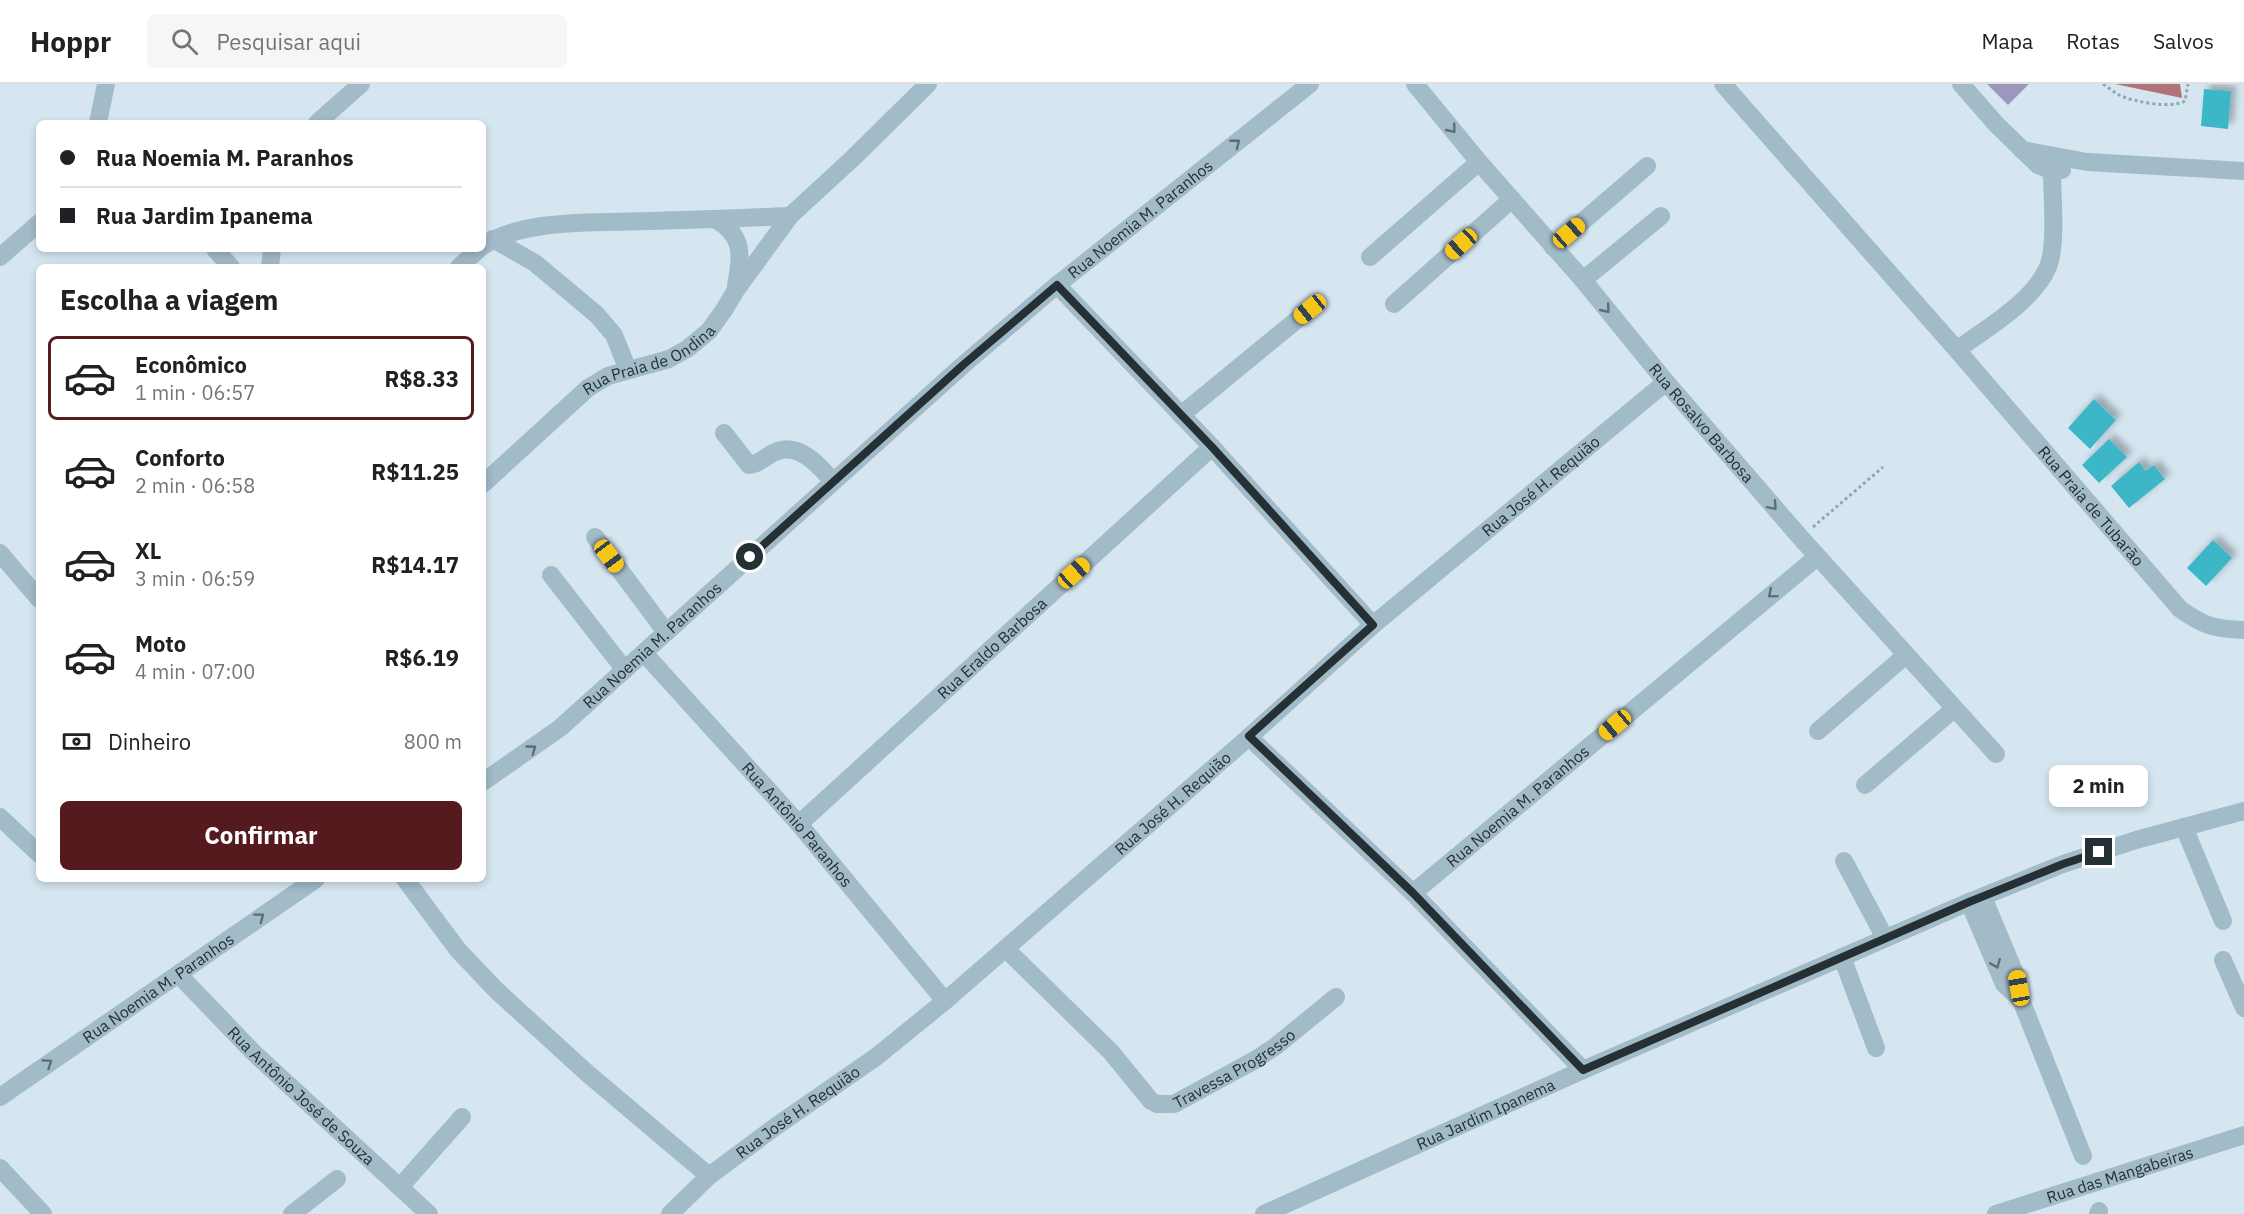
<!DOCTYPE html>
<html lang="pt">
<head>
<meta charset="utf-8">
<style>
  :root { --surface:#fff; --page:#f6f6f6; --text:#202124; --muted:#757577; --line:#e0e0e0; --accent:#541a1d }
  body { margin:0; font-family:"IBM Plex Sans",sans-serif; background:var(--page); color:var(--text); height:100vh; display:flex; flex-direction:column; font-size:22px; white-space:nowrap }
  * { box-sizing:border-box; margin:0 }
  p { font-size:20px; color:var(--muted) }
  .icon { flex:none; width:33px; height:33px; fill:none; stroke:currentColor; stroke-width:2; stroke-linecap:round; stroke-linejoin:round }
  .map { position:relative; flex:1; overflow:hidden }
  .details { position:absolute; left:36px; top:180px; width:450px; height:618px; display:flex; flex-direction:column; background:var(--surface); border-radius:9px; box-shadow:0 3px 9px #0003 }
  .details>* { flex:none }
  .guide { position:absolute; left:36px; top:36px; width:450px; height:132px; border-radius:9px; box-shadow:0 3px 9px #0003; display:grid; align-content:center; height:132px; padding:0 24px; background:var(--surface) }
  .end { position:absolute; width:27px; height:27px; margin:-14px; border:8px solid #243033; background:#fff; box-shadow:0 0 0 3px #fff }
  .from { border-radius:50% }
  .bubble { position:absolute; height:42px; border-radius:9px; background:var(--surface); box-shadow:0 3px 9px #0003; font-size:20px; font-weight:800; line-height:42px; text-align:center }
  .car { position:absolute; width:18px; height:36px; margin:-18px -9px; border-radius:8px; box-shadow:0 0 4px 2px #0007; background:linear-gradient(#f5c518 24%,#345 0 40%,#f5c518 0 76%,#345 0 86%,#f5c518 0) }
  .guide b { display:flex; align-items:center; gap:21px; height:57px; font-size:22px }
  .guide b+b { border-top:2px solid var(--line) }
  .guide i { width:15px; height:15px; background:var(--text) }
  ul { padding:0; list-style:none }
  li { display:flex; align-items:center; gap:18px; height:84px; margin:0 12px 9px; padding:0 12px; border:3px solid transparent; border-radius:9px }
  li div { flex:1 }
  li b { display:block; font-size:22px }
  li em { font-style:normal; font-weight:800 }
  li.current { border-color:var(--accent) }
  li>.icon { width:54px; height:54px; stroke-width:1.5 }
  h2 { padding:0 24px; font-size:27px; line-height:72px }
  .pay { display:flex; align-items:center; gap:15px; height:66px; padding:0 24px; font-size:22px }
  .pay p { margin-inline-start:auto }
  .primary-button { display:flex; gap:12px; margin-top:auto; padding:12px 24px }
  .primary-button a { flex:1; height:69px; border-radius:9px; background:var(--accent); color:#fff; font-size:24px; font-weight:800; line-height:69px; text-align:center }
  header { display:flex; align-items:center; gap:36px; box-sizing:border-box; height:84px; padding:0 30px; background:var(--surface); border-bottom:2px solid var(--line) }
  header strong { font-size:28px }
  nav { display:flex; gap:33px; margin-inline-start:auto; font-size:21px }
  .search { width:420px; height:54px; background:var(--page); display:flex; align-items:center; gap:15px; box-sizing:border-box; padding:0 21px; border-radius:9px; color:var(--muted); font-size:22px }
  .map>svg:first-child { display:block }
  .green { fill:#9f96bf }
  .water { fill:#ae7479 }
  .building { fill:#3cb7c8; filter:url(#shadow) }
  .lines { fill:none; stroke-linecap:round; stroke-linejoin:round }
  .path { stroke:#8ca8b4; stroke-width:3; stroke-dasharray:3 3; stroke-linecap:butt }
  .minor { stroke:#a2bbc8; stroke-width:18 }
  .oneway { stroke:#5d6f76 }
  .route { stroke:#243033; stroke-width:8 }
  .labels { text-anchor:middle; stroke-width:6; stroke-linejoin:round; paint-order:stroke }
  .street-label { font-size:16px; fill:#243033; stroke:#e1eff9 }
</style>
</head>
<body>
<header>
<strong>Hoppr</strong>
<div class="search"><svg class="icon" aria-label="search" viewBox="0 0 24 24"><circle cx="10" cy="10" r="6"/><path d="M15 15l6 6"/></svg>Pesquisar aqui</div>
<nav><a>Mapa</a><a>Rotas</a><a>Salvos</a></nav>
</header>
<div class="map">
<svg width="2244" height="1130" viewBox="0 0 2244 1130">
  <defs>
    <filter id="shadow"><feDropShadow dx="5.5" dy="-5.5" stdDeviation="3" flood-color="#0004"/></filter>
  </defs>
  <rect width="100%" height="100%" fill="#d5e6f1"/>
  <polygon class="green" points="1987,0 2029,0 2008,21"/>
  <polygon class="water" points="2115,0 2180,0 2182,14"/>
  <g class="building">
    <polygon points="2204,5 2231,7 2228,45 2201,42"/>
    <polygon points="2094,315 2116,336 2090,365 2068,344"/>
    <polygon points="2109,355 2127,373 2099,399 2082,381"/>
    <polygon points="2139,378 2146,387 2154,381 2165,395 2129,424 2111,402"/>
    <polygon points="2213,456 2232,474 2206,502 2187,484"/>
  </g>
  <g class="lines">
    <g class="path">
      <path d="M2103,0C2109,4 2114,8 2119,11C2133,18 2172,25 2185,17L2188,0"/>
      <polyline points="1813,443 1883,383"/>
    </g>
    <g class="minor">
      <path id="s1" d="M1415,0L1479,78L1583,196L1666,298L1800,453L1996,670"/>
      <path id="s2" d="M1723,0L1957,266L2180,525C2204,542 2214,545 2244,546"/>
      <polyline points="1961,0 1996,40 2038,81 2052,87 2062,86"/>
      <polyline points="98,39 106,0"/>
      <polyline points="317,39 361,0"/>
      <polyline points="2022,66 2087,78 2244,87"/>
      <path d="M715,135C744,151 742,172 736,201"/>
      <polyline points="493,155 535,179 597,231 614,251 628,286"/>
      <path d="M483,162C523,134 600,139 648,137C696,136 743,134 790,132L853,74L928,0"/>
      <polyline points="1553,163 1647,82"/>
      <polyline points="215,165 231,183"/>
      <polyline points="0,173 39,139"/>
      <polyline points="1370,173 1479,78"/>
      <polyline points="270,183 272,165"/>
      <polyline points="459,183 479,165"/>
      <polyline points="1583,196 1661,132"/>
      <polyline points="1057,201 1212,363 1373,541"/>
      <polyline points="1394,220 1512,115"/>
      <path d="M1957,266C1986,244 2033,218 2048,183C2057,160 2052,113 2052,87"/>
      <polyline points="1181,331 1310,225"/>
      <path d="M724,349L749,381C761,380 767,370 778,367C800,359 821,383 833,398"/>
      <path id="s3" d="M483,400L588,304L608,292L669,275L687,265L709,247L724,226L736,206L790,132"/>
      <polyline points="595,453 666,548"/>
      <polyline points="0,469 39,515"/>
      <polyline points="551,491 625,586"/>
      <path id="s4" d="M644,569L799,740L945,917"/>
      <polyline points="1818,647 1906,571"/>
      <polyline points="1249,653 1413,809 1583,986"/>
      <path id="s5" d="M483,698L560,644L963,281L1057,201L1310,0"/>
      <polyline points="1865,701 1954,625"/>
      <polyline points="0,733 39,770"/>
      <path id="s6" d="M799,740L1212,363"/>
      <polyline points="2184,743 2223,837"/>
      <polyline points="1844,777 1885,854"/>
      <polyline points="405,795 458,866 496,906 587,989 709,1092"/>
      <path id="s7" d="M1413,809L1817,473"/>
      <polyline points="1983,813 2016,892 2021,916 2083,1072"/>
      <polyline points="1969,818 2004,900 2021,916"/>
      <path id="s8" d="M1006,865L1111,968L1151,1017L1157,1020H1174L1255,976L1276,962L1336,913"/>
      <polyline points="1842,873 1876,964"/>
      <polyline points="2223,876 2244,924"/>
      <path id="s9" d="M179,891L253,968L429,1130"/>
      <path id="s10" d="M0,1013L316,795"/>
      <polyline points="0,1084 43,1130"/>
      <polyline points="400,1103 462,1033"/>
      <polyline points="292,1130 337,1095"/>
      <path id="s11" d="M670,1130L709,1092L775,1043L876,973L945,917L1249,653L1373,541L1666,298"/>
      <path id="s12" d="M1264,1130L1583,986L1969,818L2063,780L2136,756L2244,727"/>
      <path id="s13" d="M1996,1130L2244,1051"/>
      <polyline points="2098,1130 2099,1127"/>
    </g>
  </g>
  <defs><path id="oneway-chevron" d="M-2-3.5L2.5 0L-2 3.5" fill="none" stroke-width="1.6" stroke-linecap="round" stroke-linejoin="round" transform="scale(1.5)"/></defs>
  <g class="oneway">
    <use href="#oneway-chevron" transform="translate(1452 45) rotate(51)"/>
    <use href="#oneway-chevron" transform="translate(1236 59) rotate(-38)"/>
    <use href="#oneway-chevron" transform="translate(1606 225) rotate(51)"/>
    <use href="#oneway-chevron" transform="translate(1773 422) rotate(49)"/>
    <use href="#oneway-chevron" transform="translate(1772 510) rotate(140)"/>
    <use href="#oneway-chevron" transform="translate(532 665) rotate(-36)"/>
    <use href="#oneway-chevron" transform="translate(260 833) rotate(-37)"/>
    <use href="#oneway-chevron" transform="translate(1996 880) rotate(68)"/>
    <use href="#oneway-chevron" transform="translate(48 979) rotate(-34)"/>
  </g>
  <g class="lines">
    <polyline class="route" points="750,473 963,281 1057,201 1212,363 1373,541 1249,652 1413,809 1583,986 1969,818 2063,780 2099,768"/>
  </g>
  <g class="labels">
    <g class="street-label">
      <text dy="6" stroke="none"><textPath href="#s5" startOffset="866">Rua Noemia M. Paranhos</textPath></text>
      <text dy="6" stroke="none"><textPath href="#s3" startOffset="210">Rua Praia de Ondina</textPath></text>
      <text dy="6" stroke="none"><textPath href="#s1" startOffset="444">Rua Rosalvo Barbosa</textPath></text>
      <text dy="6" stroke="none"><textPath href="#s11" startOffset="1136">Rua José H. Requião</textPath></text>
      <text dy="6" stroke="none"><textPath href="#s2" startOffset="560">Rua Praia de Tubarão</textPath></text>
      <text dy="6" stroke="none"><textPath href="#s5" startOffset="218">Rua Noemia M. Paranhos</textPath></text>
      <text dy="6" stroke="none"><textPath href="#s6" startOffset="261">Rua Eraldo Barbosa</textPath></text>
      <text dy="6" stroke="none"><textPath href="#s11" startOffset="650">Rua José H. Requião</textPath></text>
      <text dy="6" stroke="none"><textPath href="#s7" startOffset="136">Rua Noemia M. Paranhos</textPath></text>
      <text dy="6" stroke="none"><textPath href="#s4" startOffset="230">Rua Antônio Paranhos</textPath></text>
      <text dy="6" stroke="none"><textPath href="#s10" startOffset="192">Rua Noemia M. Paranhos</textPath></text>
      <text dy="6" stroke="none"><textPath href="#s8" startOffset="304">Travessa Progresso</textPath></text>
      <text dy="6" stroke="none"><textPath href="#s9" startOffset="172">Rua Antônio José de Souza</textPath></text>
      <text dy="6" stroke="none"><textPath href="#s11" startOffset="164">Rua José H. Requião</textPath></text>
      <text dy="6" stroke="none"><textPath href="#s12" startOffset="243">Rua Jardim Ipanema</textPath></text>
      <text dy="6" stroke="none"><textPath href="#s13" startOffset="130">Rua das Mangabeiras</textPath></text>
    </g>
  </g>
</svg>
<i class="end from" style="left:750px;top:473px"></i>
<i class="end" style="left:2099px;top:768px"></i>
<div class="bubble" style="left:2049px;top:681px;width:99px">2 min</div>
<i class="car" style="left:1569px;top:149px;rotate:49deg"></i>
<i class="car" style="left:1461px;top:160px;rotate:228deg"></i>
<i class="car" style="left:1310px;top:225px;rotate:231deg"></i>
<i class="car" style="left:609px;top:472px;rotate:143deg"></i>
<i class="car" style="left:1074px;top:489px;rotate:48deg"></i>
<i class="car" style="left:1615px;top:641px;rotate:230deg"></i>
<i class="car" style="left:2019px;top:904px;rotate:350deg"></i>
<div class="guide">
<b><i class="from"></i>Rua Noemia M. Paranhos</b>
<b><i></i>Rua Jardim Ipanema</b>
</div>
<section class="details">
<h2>Escolha a viagem</h2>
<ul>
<li class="current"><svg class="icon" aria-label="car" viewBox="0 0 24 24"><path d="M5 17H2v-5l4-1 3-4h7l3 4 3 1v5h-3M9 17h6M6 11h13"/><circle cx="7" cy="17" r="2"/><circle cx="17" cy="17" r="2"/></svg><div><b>Econômico</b><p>1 min · 06:57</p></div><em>R$8.33</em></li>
<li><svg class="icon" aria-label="car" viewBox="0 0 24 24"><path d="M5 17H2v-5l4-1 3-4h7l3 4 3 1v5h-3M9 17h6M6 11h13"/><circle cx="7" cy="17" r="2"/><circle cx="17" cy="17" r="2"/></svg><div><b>Conforto</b><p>2 min · 06:58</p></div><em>R$11.25</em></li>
<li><svg class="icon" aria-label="car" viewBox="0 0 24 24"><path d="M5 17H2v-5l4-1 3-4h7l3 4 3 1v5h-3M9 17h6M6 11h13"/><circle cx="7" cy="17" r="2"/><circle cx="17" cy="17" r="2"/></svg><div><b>XL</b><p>3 min · 06:59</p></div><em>R$14.17</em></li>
<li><svg class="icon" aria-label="car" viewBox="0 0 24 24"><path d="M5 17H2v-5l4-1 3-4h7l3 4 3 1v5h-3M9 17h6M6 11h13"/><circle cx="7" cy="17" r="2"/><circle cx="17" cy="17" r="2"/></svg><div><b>Moto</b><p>4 min · 07:00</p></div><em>R$6.19</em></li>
</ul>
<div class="pay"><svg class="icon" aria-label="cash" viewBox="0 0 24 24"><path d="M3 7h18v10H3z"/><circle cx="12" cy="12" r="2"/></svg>Dinheiro<p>800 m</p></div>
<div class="primary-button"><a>Confirmar</a></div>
</section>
</div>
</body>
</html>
